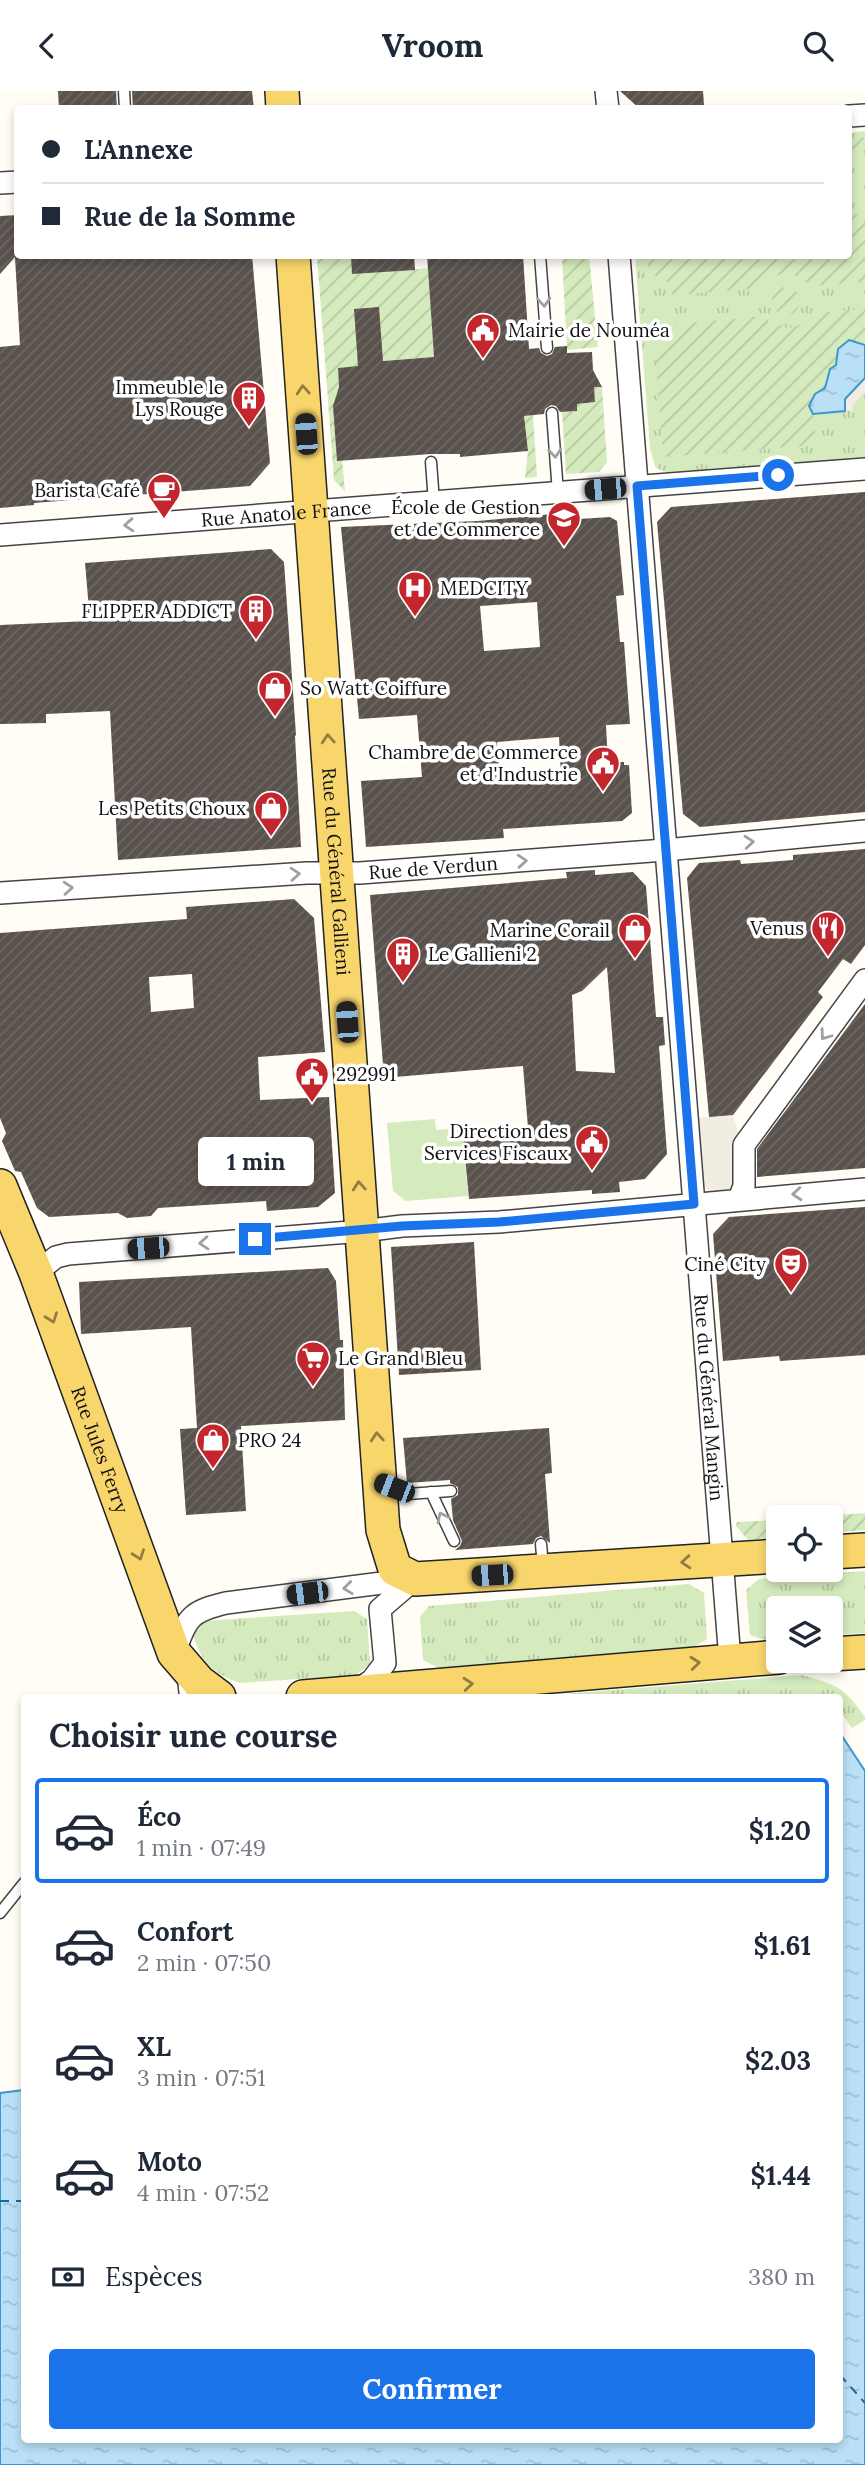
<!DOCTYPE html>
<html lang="fr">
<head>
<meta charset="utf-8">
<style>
  :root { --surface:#fff; --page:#f2f2f3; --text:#1f2937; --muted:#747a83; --line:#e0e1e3; --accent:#1a73e8 }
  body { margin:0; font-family:Lora,serif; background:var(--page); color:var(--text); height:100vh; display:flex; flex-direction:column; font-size:26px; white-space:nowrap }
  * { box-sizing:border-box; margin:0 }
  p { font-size:23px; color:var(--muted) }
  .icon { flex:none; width:38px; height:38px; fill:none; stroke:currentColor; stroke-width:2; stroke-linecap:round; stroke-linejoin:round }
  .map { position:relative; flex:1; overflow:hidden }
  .panel { position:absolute; left:21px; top:1603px; width:822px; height:749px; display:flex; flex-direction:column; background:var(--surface); border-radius:7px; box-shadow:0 4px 10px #0003 }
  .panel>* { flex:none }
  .top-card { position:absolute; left:14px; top:14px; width:838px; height:154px; border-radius:7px; box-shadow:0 4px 10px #0003; display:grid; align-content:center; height:154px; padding:0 28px; background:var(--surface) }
  .tools { position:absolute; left:766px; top:1414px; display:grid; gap:14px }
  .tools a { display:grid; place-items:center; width:77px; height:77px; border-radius:7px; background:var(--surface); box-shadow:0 4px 10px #0003; font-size:35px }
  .end { position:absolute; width:32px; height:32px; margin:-16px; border:9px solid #1a73e8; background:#fff; box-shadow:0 0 0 4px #fff }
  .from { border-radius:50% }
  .bubble { position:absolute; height:49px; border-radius:7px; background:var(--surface); box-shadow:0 4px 10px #0003; font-size:23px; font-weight:800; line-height:49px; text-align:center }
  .car { position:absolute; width:21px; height:42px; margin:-21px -10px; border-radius:9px; box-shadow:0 0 5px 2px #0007; background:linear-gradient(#222 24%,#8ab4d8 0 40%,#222 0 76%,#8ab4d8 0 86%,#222 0) }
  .top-card b { display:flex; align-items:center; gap:24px; height:66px; font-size:26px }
  .top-card b+b { border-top:2px solid var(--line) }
  .top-card i { width:18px; height:18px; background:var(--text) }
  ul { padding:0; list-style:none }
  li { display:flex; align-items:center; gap:21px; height:105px; margin:0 14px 10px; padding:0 14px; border:4px solid transparent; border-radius:7px }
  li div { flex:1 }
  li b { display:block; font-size:26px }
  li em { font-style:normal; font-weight:800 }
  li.active { border-color:var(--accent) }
  li>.icon { width:63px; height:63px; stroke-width:1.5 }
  h2 { padding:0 28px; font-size:32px; line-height:84px }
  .pay { display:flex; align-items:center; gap:18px; height:77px; padding:0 28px; font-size:26px }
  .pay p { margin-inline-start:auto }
  .cta { display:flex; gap:14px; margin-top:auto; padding:14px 28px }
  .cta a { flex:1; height:80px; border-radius:7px; background:var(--accent); color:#fff; font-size:28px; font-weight:800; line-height:80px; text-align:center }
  header { display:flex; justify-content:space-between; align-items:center; height:91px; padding:0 28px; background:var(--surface); font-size:32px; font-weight:800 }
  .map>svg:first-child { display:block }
  .grass { fill:url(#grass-tufts) }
  .park { fill:#d5ebbd }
  .garden { fill:url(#garden-furrows) }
  .plaza { fill:#f1ede2 }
  .water { fill:url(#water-ripples); stroke:#3f96cf; stroke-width:2 }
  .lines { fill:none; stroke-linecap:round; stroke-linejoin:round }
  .ferry { stroke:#1768a6; stroke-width:2; stroke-dasharray:9 7; stroke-linecap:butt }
  .building { fill:url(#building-hatch); fill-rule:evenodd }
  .lane-casing { stroke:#444; stroke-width:13 }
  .street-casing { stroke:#444; stroke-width:24 }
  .primary-casing { stroke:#222; stroke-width:36 }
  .lane { stroke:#fff; stroke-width:10 }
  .street { stroke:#fff; stroke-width:21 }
  .primary { stroke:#f9d66b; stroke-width:33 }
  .oneway { stroke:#a0a0a0 }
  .oneway2 { stroke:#917d42 }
  .route { stroke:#1a73e8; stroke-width:9 }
  .labels { text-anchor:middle; stroke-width:7; stroke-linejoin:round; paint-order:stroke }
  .poi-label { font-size:19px; fill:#111; stroke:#fff; text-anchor:end }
  .street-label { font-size:19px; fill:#111; stroke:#fff }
</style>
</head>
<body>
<header><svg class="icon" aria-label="back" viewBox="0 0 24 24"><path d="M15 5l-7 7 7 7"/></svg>Vroom<svg class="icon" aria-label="search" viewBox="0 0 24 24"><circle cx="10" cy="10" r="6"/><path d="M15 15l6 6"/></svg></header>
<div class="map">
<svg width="865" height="2374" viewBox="0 0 865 2374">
  <defs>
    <pattern id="grass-tufts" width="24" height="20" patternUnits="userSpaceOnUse" patternTransform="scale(1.75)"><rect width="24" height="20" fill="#d5ebbd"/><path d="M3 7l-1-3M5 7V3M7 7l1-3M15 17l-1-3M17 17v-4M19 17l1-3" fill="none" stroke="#b6c8a1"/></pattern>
    <pattern id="garden-furrows" width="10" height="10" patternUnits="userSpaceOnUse" patternTransform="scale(1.75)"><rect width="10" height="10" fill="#d5ebbd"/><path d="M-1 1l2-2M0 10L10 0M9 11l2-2" fill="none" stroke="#b6c8a1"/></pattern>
    <pattern id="water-ripples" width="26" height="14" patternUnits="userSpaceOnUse" patternTransform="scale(1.75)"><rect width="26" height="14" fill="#b9e0f7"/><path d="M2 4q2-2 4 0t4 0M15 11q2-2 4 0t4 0" fill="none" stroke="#9ebfd3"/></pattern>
    <pattern id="building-hatch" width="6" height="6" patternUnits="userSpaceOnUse" patternTransform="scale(1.75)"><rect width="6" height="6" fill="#5a524d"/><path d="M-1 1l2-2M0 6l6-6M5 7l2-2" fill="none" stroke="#6d6662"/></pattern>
  </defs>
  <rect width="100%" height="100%" fill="#fffdf5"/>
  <g class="grass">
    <polygon points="865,40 865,367 671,383 656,377 650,358 635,165 849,164 849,42"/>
    <polygon points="865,1480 865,1542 831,1544 831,1517 779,1517 779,1548 765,1549 750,1544 746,1499 759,1488"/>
    <polygon points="689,1493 704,1502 707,1548 694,1556 439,1577 423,1569 420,1526 429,1515"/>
    <path d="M354,1520L367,1528L370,1573L356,1584L240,1592C211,1582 200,1570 192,1540L201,1530Z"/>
    <path d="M801,1584C837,1594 842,1594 865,1626V1629L852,1637L840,1620V1606H527Z"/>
  </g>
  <polygon class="park" points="435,1028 436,1039 463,1037 468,1105 406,1110 393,1100 387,1032"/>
  <g class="garden">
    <polygon points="865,46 849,77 849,48"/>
    <path d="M849,116L865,131V191L809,195C796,177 774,180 762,197L673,204L666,189L649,182L647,165L849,164Z"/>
    <polygon points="317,165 351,165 410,179 428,177 434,266 363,271 364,296 354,276 338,277 339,296 334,326 337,369 342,369 345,400 334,389"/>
    <polygon points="562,165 589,165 598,256 567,259"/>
    <circle cx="786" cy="210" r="14"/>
    <path d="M865,218V254L849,249L836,274L830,278L825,297L815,303L809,315L813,323L816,354L663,366L655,257L670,250L677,233L763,225C778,241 799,241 812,222Z"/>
    <polygon points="574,292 580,313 595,311 594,296 602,296 607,371 599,381 566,383 562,321 577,320"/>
    <polygon points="533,324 537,386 525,387 528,360 524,325"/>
    <polygon points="865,1422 865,1439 831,1442 831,1426 812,1426"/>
    <polygon points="779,1429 779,1446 748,1449 736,1435 737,1431"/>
  </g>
  <g class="plaza">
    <polygon points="865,287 865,301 853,314 853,320 845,320 845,308"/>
    <polygon points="733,1024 739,1045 734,1098 709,1100 700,1091 698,1027"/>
  </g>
  <g class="water">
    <polygon points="849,249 865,254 865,287 845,308 845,320 813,323 809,315 815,303 825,297 830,278 836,274 838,258"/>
    <polygon points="840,1642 865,1680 865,2374 0,2374 0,2002 24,1999 24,2348 840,2348"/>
  </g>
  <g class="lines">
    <g class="ferry">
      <polyline points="0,2110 24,2110"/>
      <polyline points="840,2284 865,2312"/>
    </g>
  </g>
  <g class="building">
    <polygon points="58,0 116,0 117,18 59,18"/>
    <polygon points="132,0 252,0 254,18 133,18"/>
    <polygon points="620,0 703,0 704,14 640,18"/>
    <polygon points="18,124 16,164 252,164 270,372 250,395 34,412 34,414 0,417 0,256 20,254 15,166 0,183 0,125"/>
    <polygon points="351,164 414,164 415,179 352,183"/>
    <polygon points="427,164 523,164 529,258 539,257 541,262 547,265 552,263 555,256 567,255 567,262 592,261 593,279 602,296 594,296 595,311 577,313 577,320 560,321 556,315 551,314 545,318 544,323 524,325 528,360 460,366 460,363 431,363 337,370 333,315 339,296 338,277 358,275 354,218 379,216 383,270 434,266"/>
    <polygon points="865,401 865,721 700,736 683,723 657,431 671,416"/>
    <path d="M563,422L564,429L610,426L617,430L624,504L616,505L620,551H624L630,633L606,634L608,671H624V674H629L632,722L622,730L503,738L504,747L366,756L361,690L422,686L417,624L359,628L341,436L478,430ZM537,511L540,556L484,560L480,515ZM559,646L561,683L500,687L497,651Z"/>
    <polygon points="271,458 284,471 296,644 295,645 301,756 118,769 110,620 46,623 46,632 0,633 0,534 90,530 85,472"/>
    <polygon points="865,758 865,854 851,873 843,868 818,901 823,906 733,1024 709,1026 687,787 699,772 740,769 741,773 793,769 793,764"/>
    <path d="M595,779V784L633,781L646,795L656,926H663L665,954L659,955L667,1063L645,1088L619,1091L620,1101L592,1103V1099L469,1108L463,1043L528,1037L523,975L384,987L370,804L567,787L566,781ZM607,876L615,982L576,980L572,904L582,900Z"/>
    <path d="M294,808L314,827L325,961L258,966L260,1009L329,1006L335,1102L318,1116L267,1120L266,1110L158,1117L151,1125L127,1127L118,1122L49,1126L37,1117L21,1081L15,1080L2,1050L6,1042L0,1027V842L187,828L186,816ZM192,883L194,917L151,921L149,886Z"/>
    <polygon points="865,913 865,1077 757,1086 757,1058"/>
    <polygon points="865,1116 865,1264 780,1270 779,1265 723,1270 713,1143 729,1126"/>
    <polygon points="474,1151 481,1279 399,1284 391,1156"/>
    <polygon points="328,1177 336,1190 340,1249 343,1249 345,1329 241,1335 246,1420 186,1424 180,1338 197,1337 191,1236 81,1243 79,1191"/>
    <polygon points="549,1337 552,1382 545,1383 550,1452 541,1445 536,1447 533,1453 455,1459 460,1455 462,1450 453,1429 451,1408 458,1404 458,1396 450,1392 450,1389 407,1392 403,1347"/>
  </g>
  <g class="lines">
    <g class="lane-casing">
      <g id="lane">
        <polyline points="124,0 125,18"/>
        <polyline points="540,164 547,257"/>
        <polyline points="552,322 558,402"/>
        <polyline points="431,371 434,411"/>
        <polyline points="385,1394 407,1403 451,1400"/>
        <polyline points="431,1401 454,1450"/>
        <polyline points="541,1453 543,1475"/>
        <polyline points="183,1588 185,1606"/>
        <polyline points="0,1822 24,1792"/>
      </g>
    </g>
    <g class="street-casing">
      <g id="street">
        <polyline points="606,0 608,18"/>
        <polyline points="849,25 865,24"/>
        <polyline points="0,92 18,91"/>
        <path id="s1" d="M619,164L730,1569"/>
        <path id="s2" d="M0,444L865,378"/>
        <path id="s3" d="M0,802L307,782H360L665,759L865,740"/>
        <polyline points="739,1108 744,1095 744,1054 865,889"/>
        <polyline points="36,1182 56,1166 68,1163 363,1140 402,1135 499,1131 865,1098"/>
        <path d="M174,1562C188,1527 188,1521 226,1512L413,1488"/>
        <polyline points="355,1601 372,1589 385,1572 380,1518 415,1488"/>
      </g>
    </g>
    <g class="primary-casing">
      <g id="primary">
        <polyline points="282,0 283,18"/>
        <path id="s4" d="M293,164L383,1439L395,1478L415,1488L779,1465"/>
        <path id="s5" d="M0,1095L36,1182L174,1562L199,1591L219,1606"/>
        <polyline points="831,1461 865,1459"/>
        <polyline points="831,1563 865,1561"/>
        <polyline points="303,1606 779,1566"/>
      </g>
    </g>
    <use href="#lane" class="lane"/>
    <use href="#street" class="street"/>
    <use href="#primary" class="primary"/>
  </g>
  <defs><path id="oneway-chevron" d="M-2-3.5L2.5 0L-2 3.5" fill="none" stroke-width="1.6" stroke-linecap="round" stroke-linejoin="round" transform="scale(1.75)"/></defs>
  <g class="oneway">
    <use href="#oneway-chevron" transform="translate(544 211) rotate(86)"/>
    <use href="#oneway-chevron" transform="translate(555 362) rotate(85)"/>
    <use href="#oneway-chevron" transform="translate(129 434) rotate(176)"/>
    <use href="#oneway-chevron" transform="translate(749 751) rotate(-5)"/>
    <use href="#oneway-chevron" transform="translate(522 770) rotate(-4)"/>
    <use href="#oneway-chevron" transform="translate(295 783) rotate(-4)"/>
    <use href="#oneway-chevron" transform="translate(68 797) rotate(-4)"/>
    <use href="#oneway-chevron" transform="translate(825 944) rotate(126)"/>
    <use href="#oneway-chevron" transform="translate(797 1103) rotate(175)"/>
    <use href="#oneway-chevron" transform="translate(204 1152) rotate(176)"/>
    <use href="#oneway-chevron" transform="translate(442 1426) rotate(-116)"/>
    <use href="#oneway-chevron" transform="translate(348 1497) rotate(173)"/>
  </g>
  <g class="oneway2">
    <use href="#oneway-chevron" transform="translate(303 299) rotate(-94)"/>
    <use href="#oneway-chevron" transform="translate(328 648) rotate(-94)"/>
    <use href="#oneway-chevron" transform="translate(359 1095) rotate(-94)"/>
    <use href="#oneway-chevron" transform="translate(52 1227) rotate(70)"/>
    <use href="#oneway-chevron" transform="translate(377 1346) rotate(-94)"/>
    <use href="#oneway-chevron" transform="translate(139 1464) rotate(70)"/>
    <use href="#oneway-chevron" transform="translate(686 1471) rotate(176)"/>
    <use href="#oneway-chevron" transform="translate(695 1572) rotate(-6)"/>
    <use href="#oneway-chevron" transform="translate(468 1593) rotate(-5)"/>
  </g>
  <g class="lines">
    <polyline class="route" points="255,1148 402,1135 499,1131 694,1113 637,395 778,384"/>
  </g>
  <defs>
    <g id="civic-pin" transform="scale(1.75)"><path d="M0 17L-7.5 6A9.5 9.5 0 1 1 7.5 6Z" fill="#c4262e" stroke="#fff"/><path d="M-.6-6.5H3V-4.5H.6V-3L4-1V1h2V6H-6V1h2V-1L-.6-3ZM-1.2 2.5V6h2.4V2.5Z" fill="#fff"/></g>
    <g id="building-pin" transform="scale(1.75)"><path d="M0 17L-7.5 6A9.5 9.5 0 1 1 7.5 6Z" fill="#c4262e" stroke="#fff"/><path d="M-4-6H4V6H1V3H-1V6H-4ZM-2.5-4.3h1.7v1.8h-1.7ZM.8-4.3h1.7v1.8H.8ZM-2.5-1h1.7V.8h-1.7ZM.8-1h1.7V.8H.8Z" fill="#fff"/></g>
    <g id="cafe-pin" transform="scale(1.75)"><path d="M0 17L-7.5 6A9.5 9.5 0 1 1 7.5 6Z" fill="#c4262e" stroke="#fff"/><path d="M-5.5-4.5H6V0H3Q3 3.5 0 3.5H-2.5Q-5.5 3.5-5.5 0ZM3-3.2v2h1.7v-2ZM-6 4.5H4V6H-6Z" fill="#fff"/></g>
    <g id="university-pin" transform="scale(1.75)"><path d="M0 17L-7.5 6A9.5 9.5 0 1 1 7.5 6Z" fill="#c4262e" stroke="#fff"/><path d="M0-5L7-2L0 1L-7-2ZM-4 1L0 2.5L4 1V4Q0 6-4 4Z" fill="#fff"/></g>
    <g id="hospital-pin" transform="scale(1.75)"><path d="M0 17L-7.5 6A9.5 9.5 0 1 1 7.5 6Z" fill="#c4262e" stroke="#fff"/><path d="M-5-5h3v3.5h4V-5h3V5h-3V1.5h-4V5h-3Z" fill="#fff"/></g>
    <g id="shop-pin" transform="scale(1.75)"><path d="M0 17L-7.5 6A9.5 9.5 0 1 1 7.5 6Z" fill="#c4262e" stroke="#fff"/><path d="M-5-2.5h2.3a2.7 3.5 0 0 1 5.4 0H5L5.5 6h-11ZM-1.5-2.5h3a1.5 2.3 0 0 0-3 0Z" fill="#fff"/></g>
    <g id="restaurant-pin" transform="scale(1.75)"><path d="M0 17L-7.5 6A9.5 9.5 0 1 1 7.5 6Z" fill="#c4262e" stroke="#fff"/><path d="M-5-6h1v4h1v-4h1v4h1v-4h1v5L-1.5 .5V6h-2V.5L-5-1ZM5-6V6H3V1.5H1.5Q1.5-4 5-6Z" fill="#fff"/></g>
    <g id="theatre-pin" transform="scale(1.75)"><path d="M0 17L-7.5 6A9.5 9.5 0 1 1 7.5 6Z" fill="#c4262e" stroke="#fff"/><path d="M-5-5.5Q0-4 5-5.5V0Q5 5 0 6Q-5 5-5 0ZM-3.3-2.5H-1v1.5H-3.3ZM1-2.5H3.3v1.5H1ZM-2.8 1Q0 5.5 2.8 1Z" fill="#fff"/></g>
    <g id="supermarket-pin" transform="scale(1.75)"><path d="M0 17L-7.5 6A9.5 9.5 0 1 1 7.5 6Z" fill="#c4262e" stroke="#fff"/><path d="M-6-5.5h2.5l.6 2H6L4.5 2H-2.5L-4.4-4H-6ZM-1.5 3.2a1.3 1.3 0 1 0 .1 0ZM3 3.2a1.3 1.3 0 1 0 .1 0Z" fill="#fff"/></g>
  </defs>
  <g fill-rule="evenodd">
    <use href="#civic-pin" x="483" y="239"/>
    <use href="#building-pin" x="249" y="307"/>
    <use href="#cafe-pin" x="164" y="399"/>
    <use href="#university-pin" x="564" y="427"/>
    <use href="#hospital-pin" x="415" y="497"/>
    <use href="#building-pin" x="256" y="520"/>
    <use href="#shop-pin" x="275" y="597"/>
    <use href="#civic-pin" x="603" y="672"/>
    <use href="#shop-pin" x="271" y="717"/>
    <use href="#restaurant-pin" x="828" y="837"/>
    <use href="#shop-pin" x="635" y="839"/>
    <use href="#building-pin" x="403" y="863"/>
    <use href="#civic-pin" x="312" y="983"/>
    <use href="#civic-pin" x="592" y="1051"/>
    <use href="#theatre-pin" x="791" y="1173"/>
    <use href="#supermarket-pin" x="313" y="1267"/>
    <use href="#shop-pin" x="213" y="1349"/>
  </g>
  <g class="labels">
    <g class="poi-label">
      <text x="508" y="246" text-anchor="start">Mairie de Nouméa</text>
      <text x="224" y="303">Immeuble le<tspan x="224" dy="22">Lys Rouge</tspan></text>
      <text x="140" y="406">Barista Café</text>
      <text x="540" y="423">École de Gestion<tspan x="540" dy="22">et de Commerce</tspan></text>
      <text x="440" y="504" text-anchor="start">MEDCITY</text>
      <text x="232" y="527">FLIPPER ADDICT</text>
      <text x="300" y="604" text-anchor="start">So Watt Coiffure</text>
      <text x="578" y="668">Chambre de Commerce<tspan x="578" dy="22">et d'Industrie</tspan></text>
      <text x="246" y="724">Les Petits Choux</text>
      <text x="804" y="844">Venus</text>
      <text x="610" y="846">Marine Corail</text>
      <text x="428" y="870" text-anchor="start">Le Gallieni 2</text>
      <text x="336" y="990" text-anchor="start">292991</text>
      <text x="568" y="1047">Direction des<tspan x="568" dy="22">Services Fiscaux</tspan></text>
      <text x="766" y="1180">Ciné City</text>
      <text x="338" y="1274" text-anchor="start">Le Grand Bleu</text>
      <text x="238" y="1356" text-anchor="start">PRO 24</text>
    </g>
    <g class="street-label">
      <text dy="7" stroke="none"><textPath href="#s2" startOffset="287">Rue Anatole France</textPath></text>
      <text dy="7" stroke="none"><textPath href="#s3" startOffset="434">Rue de Verdun</textPath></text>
      <text dy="7" stroke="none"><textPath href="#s4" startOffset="618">Rue du Général Gallieni</textPath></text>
      <text dy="7" stroke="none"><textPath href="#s1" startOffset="1146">Rue du Général Mangin</textPath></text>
      <text dy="7" stroke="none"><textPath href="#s5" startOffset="282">Rue Jules Ferry</textPath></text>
    </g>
  </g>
</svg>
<div class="tools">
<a><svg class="icon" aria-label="locate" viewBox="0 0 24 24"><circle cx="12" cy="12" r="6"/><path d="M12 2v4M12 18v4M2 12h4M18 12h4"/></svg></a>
<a><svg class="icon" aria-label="layers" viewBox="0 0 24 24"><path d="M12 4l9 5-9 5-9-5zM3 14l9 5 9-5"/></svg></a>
</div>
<i class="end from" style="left:778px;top:384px"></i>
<i class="end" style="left:255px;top:1148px"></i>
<div class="bubble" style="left:198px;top:1046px;width:116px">1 min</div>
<i class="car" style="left:306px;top:343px;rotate:356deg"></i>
<i class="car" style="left:605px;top:398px;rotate:265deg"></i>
<i class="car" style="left:347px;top:931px;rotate:356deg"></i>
<i class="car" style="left:148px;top:1157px;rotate:266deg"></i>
<i class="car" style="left:394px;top:1397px;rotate:291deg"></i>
<i class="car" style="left:492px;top:1484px;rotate:267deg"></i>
<i class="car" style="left:307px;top:1502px;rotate:263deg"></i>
<div class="top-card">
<b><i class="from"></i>L'Annexe</b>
<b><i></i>Rue de la Somme</b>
</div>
<section class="panel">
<h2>Choisir une course</h2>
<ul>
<li class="active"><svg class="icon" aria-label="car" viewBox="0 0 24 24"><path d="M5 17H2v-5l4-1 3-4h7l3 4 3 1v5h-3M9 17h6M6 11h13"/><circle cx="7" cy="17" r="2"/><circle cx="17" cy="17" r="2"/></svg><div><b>Éco</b><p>1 min · 07:49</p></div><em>$1.20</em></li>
<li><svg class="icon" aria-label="car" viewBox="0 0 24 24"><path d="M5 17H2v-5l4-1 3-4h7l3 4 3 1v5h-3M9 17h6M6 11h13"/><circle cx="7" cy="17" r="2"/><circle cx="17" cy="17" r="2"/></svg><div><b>Confort</b><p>2 min · 07:50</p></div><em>$1.61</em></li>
<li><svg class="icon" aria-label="car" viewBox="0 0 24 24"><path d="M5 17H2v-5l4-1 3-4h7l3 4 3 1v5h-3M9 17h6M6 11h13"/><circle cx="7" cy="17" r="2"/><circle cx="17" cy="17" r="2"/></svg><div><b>XL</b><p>3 min · 07:51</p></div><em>$2.03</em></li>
<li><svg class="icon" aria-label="car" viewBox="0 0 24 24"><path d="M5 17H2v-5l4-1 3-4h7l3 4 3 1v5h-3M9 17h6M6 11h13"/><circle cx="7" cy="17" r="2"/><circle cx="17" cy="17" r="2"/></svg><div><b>Moto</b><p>4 min · 07:52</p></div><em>$1.44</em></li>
</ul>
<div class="pay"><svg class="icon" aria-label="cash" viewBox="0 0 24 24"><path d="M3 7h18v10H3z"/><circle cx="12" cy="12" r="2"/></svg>Espèces<p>380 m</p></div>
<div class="cta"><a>Confirmer</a></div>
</section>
</div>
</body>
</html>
